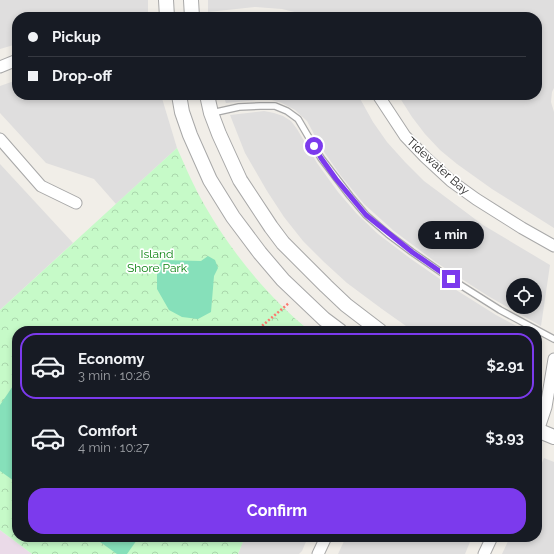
<!DOCTYPE html>
<html lang="en">
<head>
<meta charset="utf-8">
<style>
  :root { --surface:#171b24; --page:#20242c; --text:#f1f3f6; --muted:#9ea1a6; --line:#363941; --accent:#7c3aed }
  body { margin:0; font-family:Raleway,sans-serif; background:var(--page); color:var(--text); height:100vh; display:flex; flex-direction:column; font-size:15px; white-space:nowrap }
  * { box-sizing:border-box; margin:0 }
  p { font-size:13px; color:var(--muted) }
  .icon { flex:none; width:22px; height:22px; fill:none; stroke:currentColor; stroke-width:2; stroke-linecap:round; stroke-linejoin:round }
  .map { position:relative; flex:1; overflow:hidden }
  .side { position:absolute; left:12px; top:326px; width:530px; height:216px; display:flex; flex-direction:column; background:var(--surface); border-radius:16px; box-shadow:0 2px 6px #0003 }
  .side>* { flex:none }
  .top-card { position:absolute; left:12px; top:12px; width:530px; height:88px; border-radius:16px; box-shadow:0 2px 6px #0003; display:grid; align-content:center; height:88px; padding:0 16px; background:var(--surface) }
  .buttons { position:absolute; left:506px; top:278px; display:grid; gap:8px }
  .buttons a { display:grid; place-items:center; width:36px; height:36px; border-radius:50%; background:var(--surface); box-shadow:0 2px 6px #0003; font-size:20px }
  .end { position:absolute; width:18px; height:18px; margin:-9px; border:5px solid #7c3aed; background:#fff; box-shadow:0 0 0 2px #fff }
  .from { border-radius:50% }
  .bubble { position:absolute; height:28px; border-radius:14px; background:var(--surface); box-shadow:0 2px 6px #0003; font-size:13px; font-weight:700; line-height:28px; text-align:center }
  .top-card b { display:flex; align-items:center; gap:14px; height:38px; font-size:15px }
  .top-card b+b { border-top:1px solid var(--line) }
  .top-card i { width:10px; height:10px; background:var(--text) }
  ul { padding:7px 0 0; list-style:none }
  li { display:flex; align-items:center; gap:12px; height:66px; margin:0 8px 6px; padding:0 8px; border:2px solid transparent; border-radius:16px }
  li div { flex:1 }
  li b { display:block; font-size:15px }
  li em { font-style:normal; font-weight:700 }
  li.current { border-color:var(--accent) }
  li>.icon { width:36px; height:36px; stroke-width:1.5 }
  .button { display:flex; gap:8px; margin-top:auto; padding:8px 16px }
  .button a { flex:1; height:46px; border-radius:16px; background:var(--accent); color:#fff; font-size:16px; font-weight:700; line-height:46px; text-align:center }
  .map>svg:first-child { display:block }
  .residential { fill:#dfdede; fill-rule:evenodd }
  .railway { fill:#eadae8 }
  .park { fill:url(#park-crowns) }
  .pitch { fill:#86e0ba }
  .lines { fill:none; stroke-linecap:round; stroke-linejoin:round }
  .service-casing { stroke:#a8a8a8; stroke-width:8 }
  .minor-casing { stroke:#a8a8a8; stroke-width:13 }
  .tertiary-casing { stroke:#a8a8a8; stroke-width:16 }
  .path { stroke:#fb796f; stroke-width:2.5; stroke-dasharray:2 2; stroke-linecap:butt }
  .service { stroke:#fff; stroke-width:5.5 }
  .minor { stroke:#fff; stroke-width:11 }
  .tertiary { stroke:#fff; stroke-width:14 }
  .route { stroke:#7c3aed; stroke-width:5 }
  .labels { text-anchor:middle; stroke-width:3.5; stroke-linejoin:round; paint-order:stroke }
  .street-label { font-size:12px; fill:#212121; stroke:#fff }
  .park-label { font-size:12px; fill:#0b8311; stroke:#fff }
</style>
</head>
<body>
<div class="map">
<svg width="554" height="554" viewBox="0 0 554 554">
  <defs>
    <pattern id="park-crowns" width="20" height="18" patternUnits="userSpaceOnUse"><rect width="20" height="18" fill="#c6fac8"/><path d="M2 6a3 3 0 1 1 6 0M12 15a3 3 0 1 1 6 0" fill="none" stroke="#aad6ac"/></pattern>
  </defs>
  <rect width="100%" height="100%" fill="#f1eee8"/>
  <g class="residential">
    <polygon points="0,0 148,0 148,17 17,17 17,44 0,49"/>
    <polygon points="208,0 554,0 554,88 552,92 551,102 554,112 554,228 492,189 457,164 440,150 425,134 412,117 398,95 537,95 537,17 315,17 282,9 255,7 208,12"/>
    <polygon points="17,80 17,95 161,95 177,148 116,204 94,179 46,163 0,113 0,86"/>
    <path d="M223,95H358L373,122L387,142L405,162L424,181L483,225L550,265L541,326L488,296L437,263L394,231L364,204L341,176L322,149L307,121L295,110L282,103L268,99L226,103ZM513,285H535V307H513Z"/>
    <polygon points="264,111 274,113 283,116 291,121 297,129 317,163 338,192 357,214 378,234 411,259 453,288 496,315 526,331 413,331 382,309 347,283 324,262 303,241 284,217 267,191 245,153 230,115"/>
    <polygon points="0,164 73,243 0,310"/>
    <polygon points="544,458 554,462 554,554 502,554 510,537 537,537 537,475"/>
    <polygon points="245,537 308,537 302,551 299,554 238,554"/>
    <polygon points="346,537 472,537 465,554 338,554"/>
  </g>
  <polygon class="railway" points="0,530 32,554 0,554"/>
  <path class="park" d="M177,148C186,168 194,187 205,206C232,253 268,297 310,331H17V537H245L238,554H32L0,530V310Z"/>
  <g class="pitch">
    <polygon points="208,256 215,260 218,268 214,276 211,312 198,319 182,317 169,310 157,289 157,269 162,260 201,261"/>
    <polygon points="17,380 17,483 0,471 0,405"/>
    <polygon points="93,537 139,537 127,554 117,554"/>
  </g>
  <g class="lines">
    <g class="service-casing">
      <polyline id="service" points="212,113 239,107 260,106 275,106 287,111 298,119 321,158 350,196 366,215 388,234 412,252 451,279 500,310 554,339"/>
    </g>
    <g class="minor-casing">
      <g id="minor">
        <polyline points="0,67 17,60"/>
        <polyline points="378,95 405,136 425,157 451,181 476,199 522,228 554,246"/>
        <polyline points="0,139 41,186 76,203"/>
        <polyline points="537,434 546,407 554,359"/>
        <polyline points="318,554 326,537"/>
        <polyline points="484,554 492,537"/>
      </g>
    </g>
    <g class="tertiary-casing">
      <g id="tertiary">
        <polyline points="166,0 167,17"/>
        <polyline points="191,0 192,17"/>
        <polyline points="179,95 182,112 190,135 210,180 233,217 260,253 283,280 324,319 340,331"/>
        <polyline points="207,95 211,113 219,134 240,180 271,227 283,243 326,286 346,305 380,331"/>
        <polyline points="537,430 554,437"/>
      </g>
    </g>
    <polyline class="path" points="256,331 289,303"/>
    <use href="#service" class="service"/>
    <use href="#minor" class="minor"/>
    <use href="#tertiary" class="tertiary"/>
  </g>
  <g class="lines">
    <polyline class="route" points="314,146 321,158 336,179 366,215 412,252 451,279"/>
  </g>
  <g class="labels">
    <g class="street-label">
      <text transform="translate(438 166) rotate(42)" y="4">Tidewater Bay</text>
    </g>
    <g class="park-label">
      <text x="157" y="258">Island<tspan x="157" dy="14">Shore Park</tspan></text>
    </g>
  </g>
</svg>
<div class="buttons">
<a><svg class="icon" aria-label="locate" viewBox="0 0 24 24"><circle cx="12" cy="12" r="6"/><path d="M12 2v4M12 18v4M2 12h4M18 12h4"/></svg></a>
</div>
<i class="end from" style="left:314px;top:146px"></i>
<i class="end" style="left:451px;top:279px"></i>
<div class="bubble" style="left:418px;top:221px;width:66px">1 min</div>
<div class="top-card">
<b><i class="from"></i>Pickup</b>
<b><i></i>Drop-off</b>
</div>
<section class="side">
<ul>
<li class="current"><svg class="icon" aria-label="car" viewBox="0 0 24 24"><path d="M5 17H2v-5l4-1 3-4h7l3 4 3 1v5h-3M9 17h6M6 11h13"/><circle cx="7" cy="17" r="2"/><circle cx="17" cy="17" r="2"/></svg><div><b>Economy</b><p>3 min · 10:26</p></div><em>$2.91</em></li>
<li><svg class="icon" aria-label="car" viewBox="0 0 24 24"><path d="M5 17H2v-5l4-1 3-4h7l3 4 3 1v5h-3M9 17h6M6 11h13"/><circle cx="7" cy="17" r="2"/><circle cx="17" cy="17" r="2"/></svg><div><b>Comfort</b><p>4 min · 10:27</p></div><em>$3.93</em></li>
</ul>
<div class="button"><a>Confirm</a></div>
</section>
</div>
</body>
</html>
